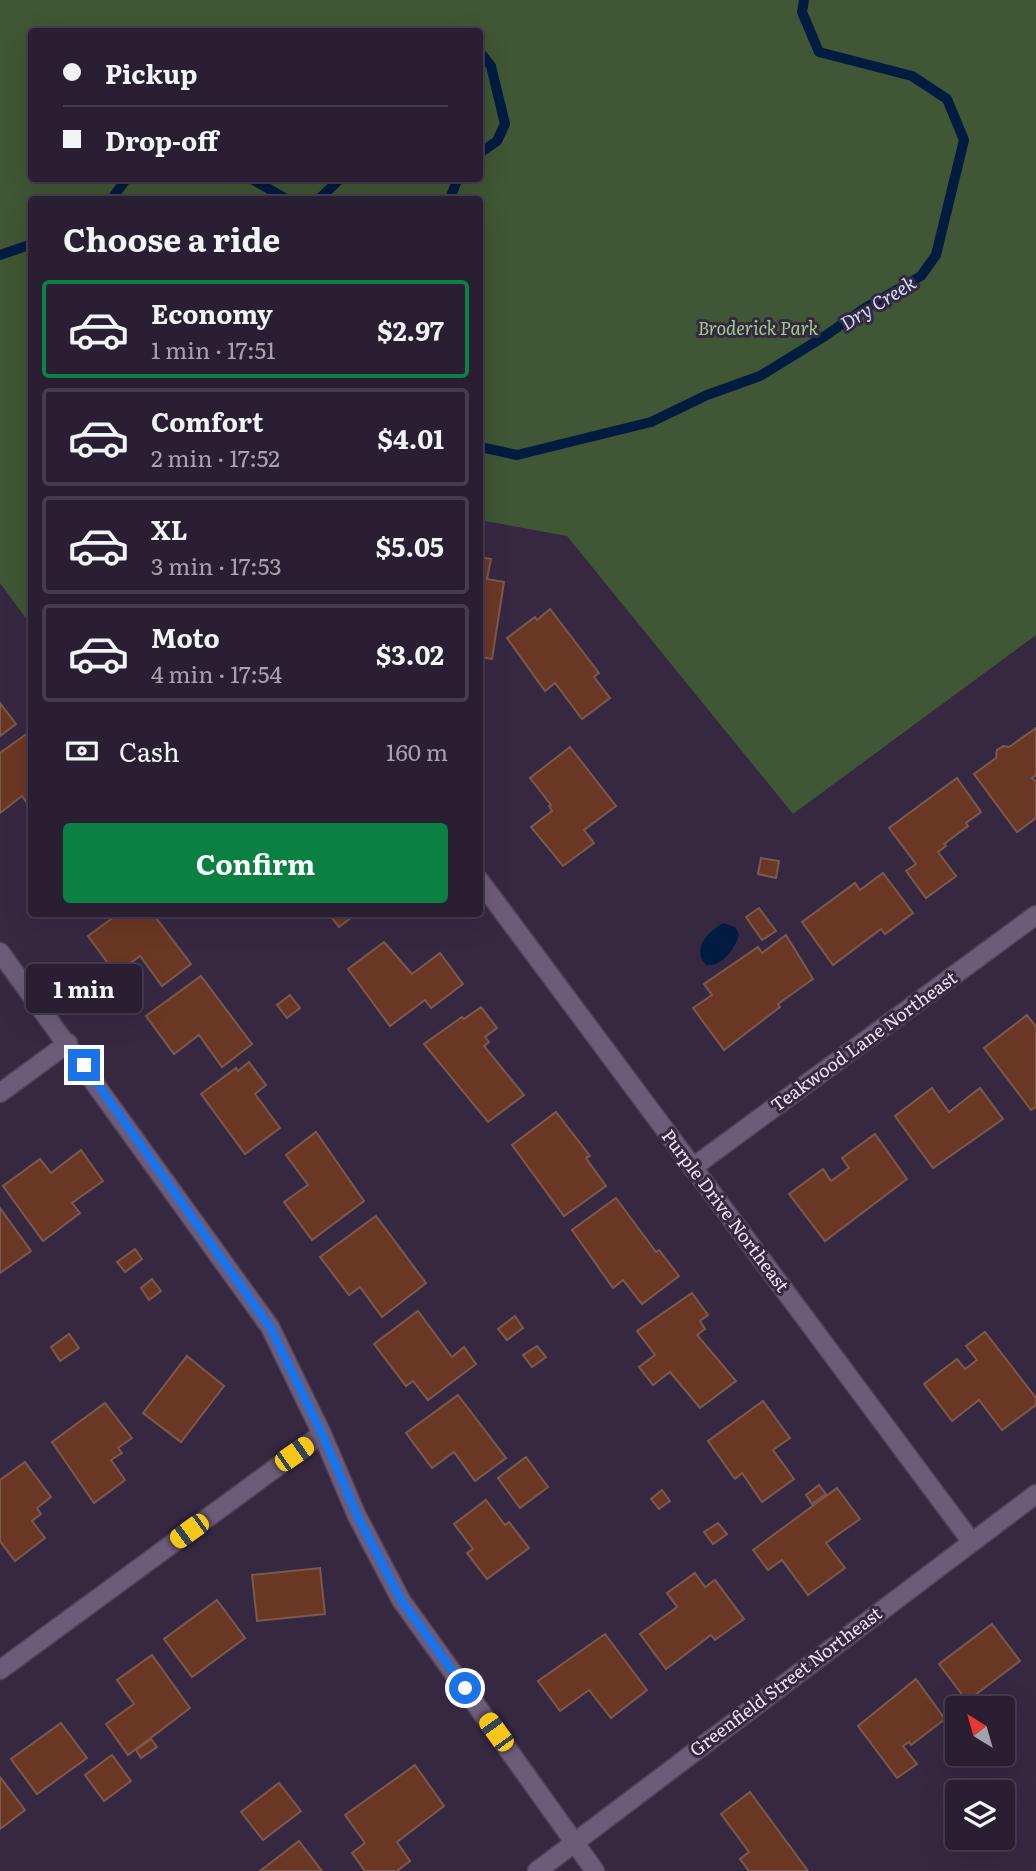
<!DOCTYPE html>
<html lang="en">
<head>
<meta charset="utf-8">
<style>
  :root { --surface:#291e32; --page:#31273a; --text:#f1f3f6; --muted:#a5a2ac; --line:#453c4d; --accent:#0b8043 }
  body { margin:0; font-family:Literata,serif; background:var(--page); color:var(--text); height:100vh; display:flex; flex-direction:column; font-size:26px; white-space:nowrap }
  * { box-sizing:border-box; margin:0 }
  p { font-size:23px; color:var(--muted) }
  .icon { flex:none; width:38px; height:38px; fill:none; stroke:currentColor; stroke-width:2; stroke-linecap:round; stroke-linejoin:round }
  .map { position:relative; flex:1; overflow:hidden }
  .details { position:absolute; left:28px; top:196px; width:455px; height:721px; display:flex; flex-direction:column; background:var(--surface); border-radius:7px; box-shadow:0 7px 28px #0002,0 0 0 2px var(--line) }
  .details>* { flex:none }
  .guide { position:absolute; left:28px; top:28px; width:455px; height:154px; border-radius:7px; box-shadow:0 7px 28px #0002,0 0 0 2px var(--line); display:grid; align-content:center; height:154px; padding:0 35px; background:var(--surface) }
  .needle { width:46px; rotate:323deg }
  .fabs { position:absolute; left:945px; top:1696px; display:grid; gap:14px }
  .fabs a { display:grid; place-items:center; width:70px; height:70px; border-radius:7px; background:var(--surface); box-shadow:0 7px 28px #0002,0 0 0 2px var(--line); font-size:35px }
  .end { position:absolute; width:32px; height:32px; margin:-16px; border:9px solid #1a73e8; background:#fff; box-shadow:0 0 0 4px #fff }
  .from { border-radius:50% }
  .bubble { position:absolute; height:49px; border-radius:7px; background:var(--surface); box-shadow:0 7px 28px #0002,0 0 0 2px var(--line); font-size:23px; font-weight:700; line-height:49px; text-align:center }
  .car { position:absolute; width:21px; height:42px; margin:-21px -10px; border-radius:9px; box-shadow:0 0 5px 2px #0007; background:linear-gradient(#f5c518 24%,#345 0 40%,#f5c518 0 76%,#345 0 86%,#f5c518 0) }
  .guide b { display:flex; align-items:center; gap:24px; height:66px; font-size:26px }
  .guide b+b { border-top:2px solid var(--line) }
  .guide i { width:18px; height:18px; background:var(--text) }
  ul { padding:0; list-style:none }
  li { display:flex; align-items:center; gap:21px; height:98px; margin:0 14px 10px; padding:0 21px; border:4px solid var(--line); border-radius:7px }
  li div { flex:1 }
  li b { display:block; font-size:26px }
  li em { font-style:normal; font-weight:700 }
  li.selected { border-color:var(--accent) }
  li>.icon { width:63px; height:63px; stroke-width:1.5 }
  h2 { padding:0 35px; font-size:32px; line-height:84px }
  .pay { display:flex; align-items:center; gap:18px; height:77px; padding:0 35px; font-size:26px }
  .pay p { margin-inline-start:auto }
  .cta { display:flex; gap:14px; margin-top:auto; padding:14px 35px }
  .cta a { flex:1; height:80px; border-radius:7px; background:var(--accent); color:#fff; font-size:28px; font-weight:700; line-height:80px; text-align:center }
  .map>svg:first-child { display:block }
  .green { fill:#3f5734; fill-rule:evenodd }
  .water { fill:#021b41 }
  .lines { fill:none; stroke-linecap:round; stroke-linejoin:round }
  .stream { stroke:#021b41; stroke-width:10 }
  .building { fill:#6b3725; stroke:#7b594c; stroke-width:2 }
  .street-casing { stroke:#504359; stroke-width:21 }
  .street { stroke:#6d5c79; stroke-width:18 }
  .route { stroke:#1a73e8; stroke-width:9 }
  .labels { text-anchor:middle; stroke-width:6; stroke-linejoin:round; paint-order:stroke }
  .park-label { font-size:18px; font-style:italic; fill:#9fcf88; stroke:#372842 }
  .street-label { font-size:18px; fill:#ede3f4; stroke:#372842 }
  .water-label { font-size:19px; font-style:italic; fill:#ccdefb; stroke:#372842 }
</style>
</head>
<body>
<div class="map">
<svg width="1036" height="1871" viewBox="0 0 1036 1871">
  <rect width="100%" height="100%" fill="#372842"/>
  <path class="green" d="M0,0H1036V635L793,814L567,536L480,520V200H32L31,625L0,583ZM32,32H480V178H32Z"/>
  <path class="water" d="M723,923L735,927L739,934C736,948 721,968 706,965C691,948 708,932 723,923Z"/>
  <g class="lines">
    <g class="stream">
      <polyline points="480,52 491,66 505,124 497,141 480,153"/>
      <polyline points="250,178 288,200"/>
      <polyline points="111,200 127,178"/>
      <polyline points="318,200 341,178"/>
      <polyline points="447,200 451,196 458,178"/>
      <polyline points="0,255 32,244"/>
      <polyline points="480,447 517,455 651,422 707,395 760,376 825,336 865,308 921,276 936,255 964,140 947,99 912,76 819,52 802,12 804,0"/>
    </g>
  </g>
  <g class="building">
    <polygon points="480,557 491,559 487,579 504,582 492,659 480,657"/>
    <polygon points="550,609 599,673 594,677 610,698 582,719 555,683 545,691 507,638 535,617 537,620"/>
    <polygon points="0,703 16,724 0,736"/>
    <polygon points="1036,728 1036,775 1032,778 1036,782 1036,818 1017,832 974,774 996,758 997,750 1003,746 1009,747"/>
    <polygon points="32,730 32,810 22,796 0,813 0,753"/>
    <polygon points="570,747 616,806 584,830 594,843 563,866 531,827 552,811 549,806 551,805 530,778"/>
    <polygon points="957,778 981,812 966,823 968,826 944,844 946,846 938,852 956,876 926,898 906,871 916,864 889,828"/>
    <polygon points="761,858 779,861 776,878 758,874"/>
    <polygon points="883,873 913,913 885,934 881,929 833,965 802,922 855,883 860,890"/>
    <polygon points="759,908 776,931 762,940 746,917"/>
    <polygon points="118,914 153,914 191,964 162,986 140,956 116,974 88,936"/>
    <polygon points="329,914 356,914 339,927"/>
    <polygon points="786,935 813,979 778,1004 780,1007 724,1050 693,1008 712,995 704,984 758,947 762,953"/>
    <polygon points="384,942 412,974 440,953 463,984 431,1008 425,1000 390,1026 348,969"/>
    <polygon points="201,976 252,1044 222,1067 199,1035 174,1054 146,1016"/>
    <polygon points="290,995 300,1008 287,1018 277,1005"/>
    <polygon points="481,1007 497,1028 485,1037 489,1042 484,1046 524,1095 488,1122 424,1044 462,1017 464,1019"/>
    <polygon points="1027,1015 1036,1027 1036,1107 1031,1110 984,1048"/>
    <polygon points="249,1062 266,1085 255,1094 280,1128 245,1154 201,1094 236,1068 238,1071"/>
    <polygon points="932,1088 949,1112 980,1088 1003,1119 933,1168 895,1116"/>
    <polygon points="556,1112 590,1156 586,1158 606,1186 564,1216 512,1145"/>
    <polygon points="316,1132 364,1201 312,1240 284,1202 308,1185 286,1155"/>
    <polygon points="875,1134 907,1179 825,1241 789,1194 823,1169 831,1181 849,1168 842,1158"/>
    <polygon points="81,1150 103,1181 72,1203 80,1213 43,1241 3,1186 40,1159 51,1173"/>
    <polygon points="616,1198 656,1252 659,1250 679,1276 642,1304 623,1280 613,1288 572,1230"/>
    <polygon points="0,1208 31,1251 0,1273"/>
    <polygon points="376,1216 426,1283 382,1317 360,1287 349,1295 320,1257"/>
    <polygon points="135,1249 142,1259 125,1272 117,1262"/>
    <polygon points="152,1279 161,1291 149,1300 141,1288"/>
    <polygon points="692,1293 708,1315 700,1321 705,1329 697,1335 736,1381 700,1408 670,1372 653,1385 639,1367 655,1355 637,1331"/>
    <polygon points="418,1311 452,1357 464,1347 476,1364 428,1400 413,1381 406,1386 374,1344"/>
    <polygon points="515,1316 523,1328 507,1340 498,1329"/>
    <polygon points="985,1332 1036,1398 1036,1405 1002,1430 979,1400 952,1421 924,1384 957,1359 965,1369 977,1360 966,1346"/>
    <polygon points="69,1334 79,1348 60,1361 51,1347"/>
    <polygon points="537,1346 546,1357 532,1367 523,1355"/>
    <polygon points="187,1356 224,1386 181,1442 143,1413"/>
    <polygon points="458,1395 506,1458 475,1481 454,1452 432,1468 406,1433"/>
    <polygon points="763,1401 790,1438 773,1450 794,1479 762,1502 742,1473 735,1479 708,1441"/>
    <polygon points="105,1403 132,1438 118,1448 122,1453 111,1460 125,1480 94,1503 52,1442"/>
    <polygon points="526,1457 548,1487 520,1508 498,1478"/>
    <polygon points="25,1462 51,1497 37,1508 41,1514 32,1521 45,1538 15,1561 0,1541 0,1480"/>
    <polygon points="819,1485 826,1494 812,1504 806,1495"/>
    <polygon points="837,1488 860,1519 826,1543 845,1568 808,1595 782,1560 768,1570 753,1550"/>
    <polygon points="662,1490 670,1501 659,1509 651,1499"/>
    <polygon points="486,1500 505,1525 509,1522 529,1548 487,1579 467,1553 473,1549 454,1524"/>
    <polygon points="718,1523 727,1534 713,1544 704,1532"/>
    <polygon points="320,1568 325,1614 257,1621 252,1575"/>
    <polygon points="695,1573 705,1587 715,1580 744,1619 715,1640 711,1635 666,1669 640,1634 677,1607 667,1593"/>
    <polygon points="217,1600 245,1638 192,1677 164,1639"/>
    <polygon points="992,1624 1020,1661 967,1701 939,1664"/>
    <polygon points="605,1634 647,1690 611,1718 589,1690 560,1711 538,1681"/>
    <polygon points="152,1655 190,1708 128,1755 106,1724 134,1704 117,1680"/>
    <polygon points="916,1679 945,1719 911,1745 909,1742 903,1746 917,1764 897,1778 858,1726"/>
    <polygon points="61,1723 87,1758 37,1794 11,1759"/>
    <polygon points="151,1739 157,1747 141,1758 136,1750"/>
    <polygon points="112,1755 131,1781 104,1801 85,1775"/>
    <polygon points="415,1765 444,1806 397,1842 410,1861 397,1871 365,1871 352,1853 365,1843 345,1815"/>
    <polygon points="0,1777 25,1810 0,1829"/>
    <polygon points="279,1783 301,1811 263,1840 241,1812"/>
    <polygon points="750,1792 808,1871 749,1871 740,1859 749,1852 721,1814"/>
    <polygon points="299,1841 322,1871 260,1871"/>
  </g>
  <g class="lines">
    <g class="street-casing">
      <g id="street">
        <polyline points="480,881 971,1541"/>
        <polyline points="0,952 270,1327 322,1434 357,1516 401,1600 595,1871"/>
        <polyline points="0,1093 68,1043"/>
        <polyline points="692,1168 1036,915"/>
        <polyline points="0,1670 322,1434"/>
        <polyline points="537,1871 1036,1494"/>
      </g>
    </g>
    <use href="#street" class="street"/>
  </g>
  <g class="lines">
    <polyline class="route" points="84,1065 270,1327 322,1434 358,1517 401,1600 465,1688"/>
  </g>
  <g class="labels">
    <g class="park-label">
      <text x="758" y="335">Broderick Park</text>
    </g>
    <g class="street-label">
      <text transform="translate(864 1042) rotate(-36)" y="6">Teakwood Lane Northeast</text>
      <text transform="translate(725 1211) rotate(53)" y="6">Purple Drive Northeast</text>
      <text transform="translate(786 1682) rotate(-37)" y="6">Greenfield Street Northeast</text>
    </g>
    <g class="water-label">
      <text transform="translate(878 303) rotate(-32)" y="7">Dry Creek</text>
    </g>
  </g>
</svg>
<div class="fabs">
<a><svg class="needle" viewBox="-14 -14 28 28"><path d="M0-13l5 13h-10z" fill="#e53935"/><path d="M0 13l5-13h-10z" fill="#a5a2ac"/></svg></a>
<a><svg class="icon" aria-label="layers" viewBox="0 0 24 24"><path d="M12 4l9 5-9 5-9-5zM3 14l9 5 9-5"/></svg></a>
</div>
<i class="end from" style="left:465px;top:1688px"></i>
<i class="end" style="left:84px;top:1065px"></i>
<div class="bubble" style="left:26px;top:964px;width:116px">1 min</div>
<i class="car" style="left:294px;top:1454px;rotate:55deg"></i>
<i class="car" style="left:189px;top:1531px;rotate:234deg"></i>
<i class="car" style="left:496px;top:1732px;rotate:324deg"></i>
<div class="guide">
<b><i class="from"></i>Pickup</b>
<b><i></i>Drop-off</b>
</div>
<section class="details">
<h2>Choose a ride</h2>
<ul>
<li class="selected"><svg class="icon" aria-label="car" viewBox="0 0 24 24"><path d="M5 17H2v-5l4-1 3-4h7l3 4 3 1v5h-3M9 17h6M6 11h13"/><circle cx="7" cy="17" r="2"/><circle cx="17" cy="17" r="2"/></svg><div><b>Economy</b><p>1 min · 17:51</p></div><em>$2.97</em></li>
<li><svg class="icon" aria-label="car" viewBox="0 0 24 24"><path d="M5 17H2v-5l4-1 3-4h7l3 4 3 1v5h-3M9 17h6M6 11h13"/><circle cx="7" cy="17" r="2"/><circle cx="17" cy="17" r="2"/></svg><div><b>Comfort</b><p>2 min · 17:52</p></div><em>$4.01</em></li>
<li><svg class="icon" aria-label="car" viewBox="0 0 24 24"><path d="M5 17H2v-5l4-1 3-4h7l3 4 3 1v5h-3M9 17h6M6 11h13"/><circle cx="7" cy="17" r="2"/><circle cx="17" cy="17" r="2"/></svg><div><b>XL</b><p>3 min · 17:53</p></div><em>$5.05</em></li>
<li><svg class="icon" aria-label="car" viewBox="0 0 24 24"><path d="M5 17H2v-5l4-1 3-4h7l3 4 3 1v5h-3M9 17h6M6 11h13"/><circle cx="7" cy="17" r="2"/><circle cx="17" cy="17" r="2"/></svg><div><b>Moto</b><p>4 min · 17:54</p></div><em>$3.02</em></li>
</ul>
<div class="pay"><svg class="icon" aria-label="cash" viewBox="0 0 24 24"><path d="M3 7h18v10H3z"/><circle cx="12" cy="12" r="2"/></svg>Cash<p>160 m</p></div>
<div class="cta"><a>Confirm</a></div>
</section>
</div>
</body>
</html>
